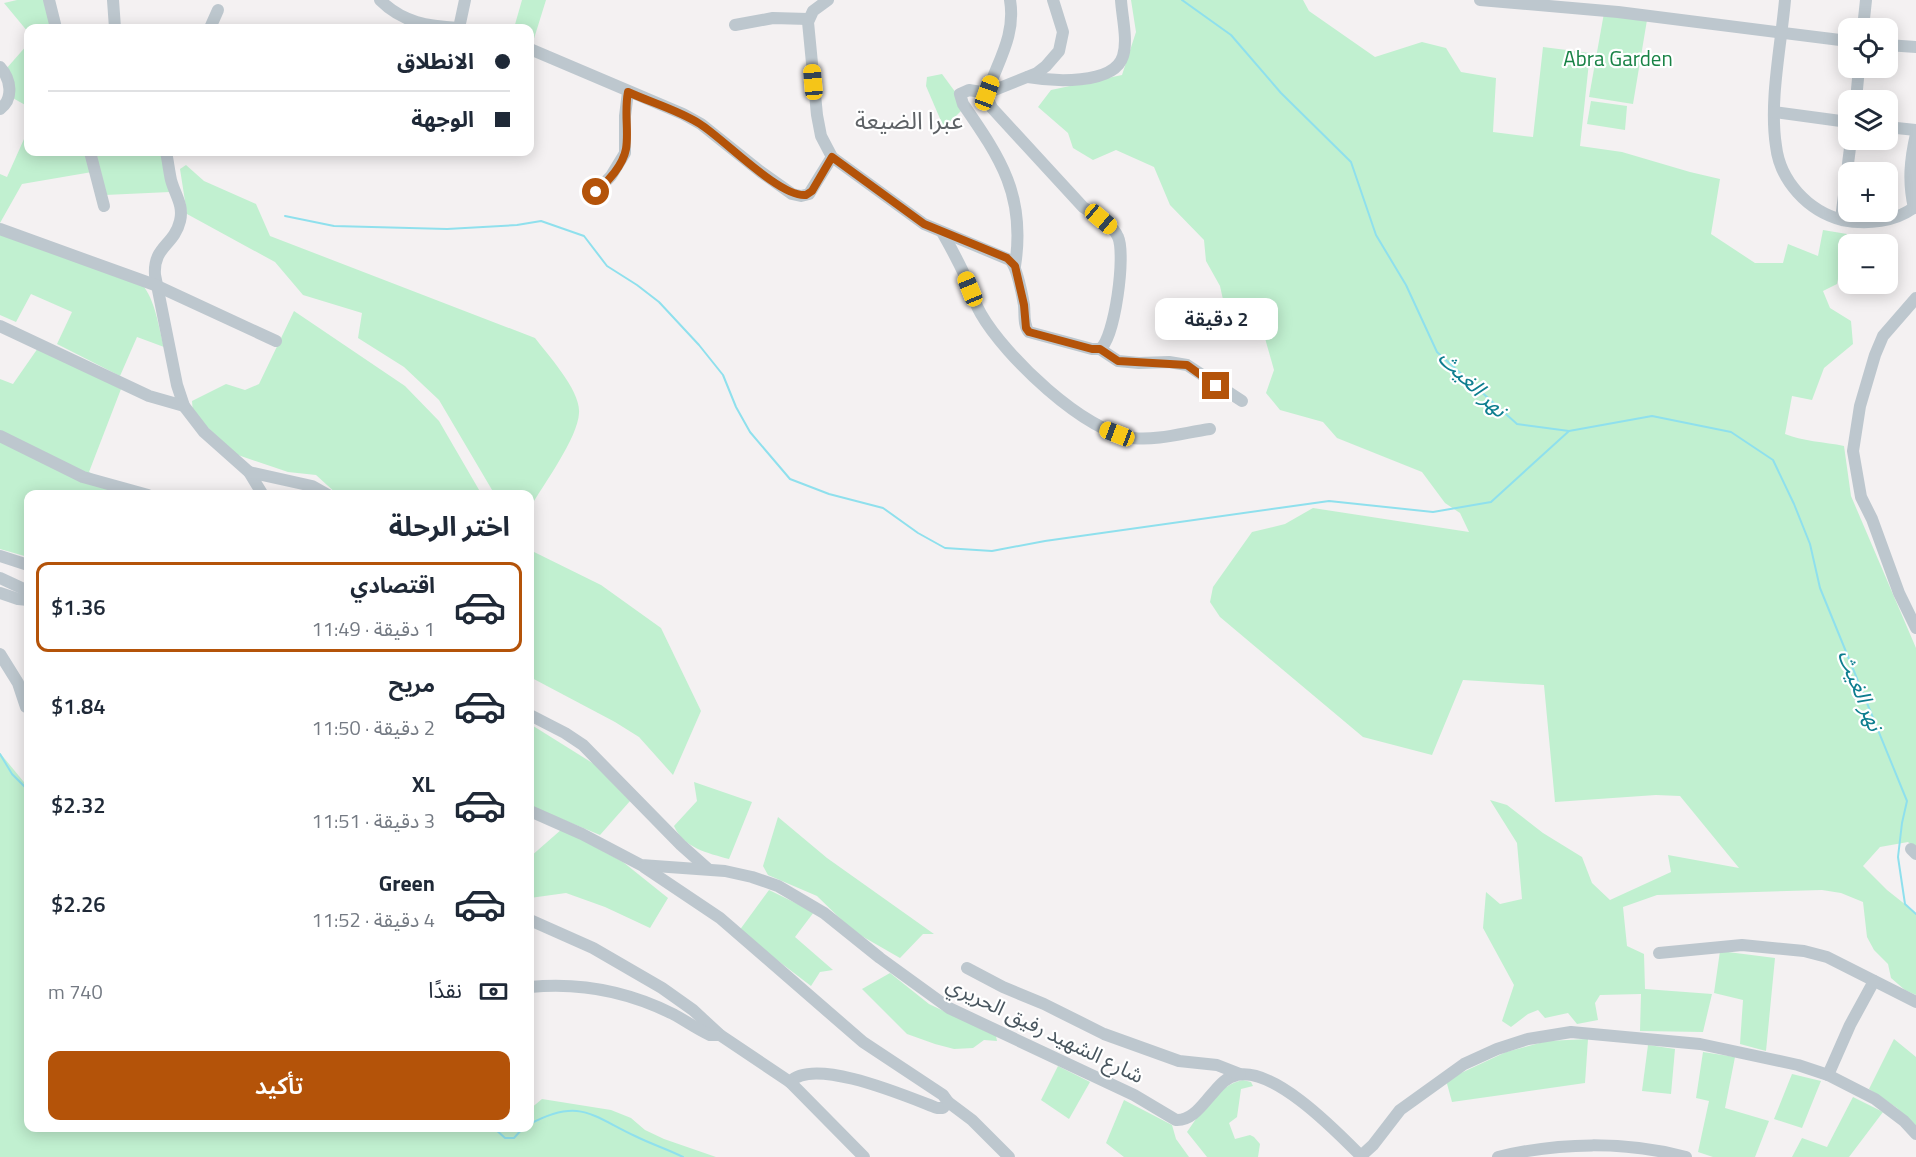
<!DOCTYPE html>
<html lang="ar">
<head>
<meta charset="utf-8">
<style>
  :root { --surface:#fff; --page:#f6f6f7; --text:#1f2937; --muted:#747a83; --line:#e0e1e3; --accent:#b45309 }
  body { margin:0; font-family:"Titillium Web","Noto Sans Arabic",sans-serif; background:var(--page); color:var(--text); direction:rtl; height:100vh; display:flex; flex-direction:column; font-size:22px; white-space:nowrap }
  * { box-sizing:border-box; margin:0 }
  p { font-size:20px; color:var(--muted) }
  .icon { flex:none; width:33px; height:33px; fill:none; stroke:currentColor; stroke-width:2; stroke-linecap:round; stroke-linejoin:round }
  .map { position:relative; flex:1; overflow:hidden; direction:ltr }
  .sheet { position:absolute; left:24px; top:490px; width:510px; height:642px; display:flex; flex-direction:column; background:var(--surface); border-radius:12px; box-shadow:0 3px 15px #0003; direction:rtl }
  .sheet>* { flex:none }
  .top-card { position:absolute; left:24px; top:24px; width:510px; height:132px; border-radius:12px; box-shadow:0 3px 15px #0003; direction:rtl; display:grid; align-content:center; height:132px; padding:0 24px; background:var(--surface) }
  .fabs { position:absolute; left:1838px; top:18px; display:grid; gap:12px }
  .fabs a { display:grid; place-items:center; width:60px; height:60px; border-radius:12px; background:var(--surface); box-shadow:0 3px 15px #0003; font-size:30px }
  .end { position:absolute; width:27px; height:27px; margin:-14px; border:8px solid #b45309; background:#fff; box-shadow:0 0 0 3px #fff }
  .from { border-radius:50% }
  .bubble { position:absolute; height:42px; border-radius:12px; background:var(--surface); box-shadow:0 3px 15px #0003; font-size:20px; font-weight:600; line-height:42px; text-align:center; direction:rtl }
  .car { position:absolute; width:18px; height:36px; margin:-18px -9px; border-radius:8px; box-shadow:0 0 4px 2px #0007; background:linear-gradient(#f5c518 24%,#345 0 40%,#f5c518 0 76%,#345 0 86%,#f5c518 0) }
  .top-card b { display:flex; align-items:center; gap:21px; height:57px; font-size:22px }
  .top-card b+b { border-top:2px solid var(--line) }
  .top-card i { width:15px; height:15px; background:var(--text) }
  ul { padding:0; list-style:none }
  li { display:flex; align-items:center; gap:18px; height:90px; margin:0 12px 9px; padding:0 12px; border:3px solid transparent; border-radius:12px }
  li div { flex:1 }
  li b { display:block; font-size:22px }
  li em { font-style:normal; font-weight:600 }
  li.current { border-color:var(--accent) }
  li>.icon { width:54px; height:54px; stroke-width:1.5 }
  h2 { padding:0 24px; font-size:27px; line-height:72px }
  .pay { display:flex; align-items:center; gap:15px; height:66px; padding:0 24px; font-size:22px }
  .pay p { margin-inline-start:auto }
  .cta { display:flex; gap:12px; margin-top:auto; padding:12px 24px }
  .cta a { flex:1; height:69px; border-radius:12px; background:var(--accent); color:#fff; font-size:24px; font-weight:600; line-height:69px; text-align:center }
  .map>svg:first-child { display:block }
  .green { fill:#c1f0d0 }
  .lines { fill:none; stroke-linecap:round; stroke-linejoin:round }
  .stream { stroke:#8fe0ed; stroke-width:2 }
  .minor { stroke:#bdc7ce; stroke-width:12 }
  .route { stroke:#b45309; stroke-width:8 }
  .labels { text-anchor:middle; stroke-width:4.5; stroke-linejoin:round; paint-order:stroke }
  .park-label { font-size:21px; fill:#188245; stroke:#fff }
  .street-label { font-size:21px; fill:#49565f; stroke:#fff }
  .water-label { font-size:22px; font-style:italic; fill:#0e7e8f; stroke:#fff }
  .quarter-label { font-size:24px; fill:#5e6266; stroke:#fff }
</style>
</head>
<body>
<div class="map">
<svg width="1916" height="1157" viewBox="0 0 1916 1157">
  <rect width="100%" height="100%" fill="#f4f1f2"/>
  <g class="green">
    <polygon points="17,0 46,0 53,28 28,28 28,32 4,3"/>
    <polygon points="522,0 546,0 532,45 530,44 530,28 514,28"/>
    <path d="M1131,0H1303L1309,11L1375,57L1422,42L1446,48L1461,72L1496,78L1493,132L1533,137L1543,47L1590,53L1580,146L1622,152L1690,172L1720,179L1711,234L1755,263H1783L1788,244L1818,256L1823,230L1847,234L1837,284L1823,291L1830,308L1851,321L1853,344L1824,368L1812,400L1792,396L1785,434C1801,441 1825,442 1844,446L1851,496L1916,648V849L1908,842L1880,847L1863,866L1887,890L1916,913V995L1905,990L1891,978L1888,964L1874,950L1867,937L1863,902L1841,893L1822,890L1657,895L1623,907L1627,946L1644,954L1645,989L1712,994L1703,1032L1640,1031L1641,994L1600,995L1595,1003L1598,1020L1577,1024L1568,1013L1545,1018L1538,1010L1528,1014L1511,1027L1502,1021L1514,985L1483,928L1486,892L1500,904L1522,899L1517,843L1490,800L1507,805L1543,833L1582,857L1592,883L1610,900L1671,872L1668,855L1739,868L1680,796L1656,795L1555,802L1544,685L1463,680L1432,755L1363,737L1220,617L1210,602L1213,587L1252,532L1285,524L1313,508L1469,532L1460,513L1445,503L1422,472L1337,438L1323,422L1280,410L1266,393L1274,370L1259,317L1230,337L1223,331L1226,313L1220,286L1206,261L1204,240L1170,205L1154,167L1116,150L1093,160L1073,148L1068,133L1038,107L1051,90L1122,75L1136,32Z"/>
    <polygon points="1604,13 1647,20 1633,104 1589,97"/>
    <polygon points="28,44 28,152 87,152 92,172 22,184 0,223 0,174 7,177 24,139 27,106 11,97 6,69"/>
    <polygon points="942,74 956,93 961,111 944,128 926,86 927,77"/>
    <polygon points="1591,101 1627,106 1625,130 1587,124"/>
    <polygon points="96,152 163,152 170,192 105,195"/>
    <path d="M186,165L204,181L256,204L270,236L535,338C548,355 581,391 579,413C578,438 543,485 530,508V495H495L439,400L404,367L358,338L362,313L303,295L275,262L187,214L180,169Z"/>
    <path d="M0,234L142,284C156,302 158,325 164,347L137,337L120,376L57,344L72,312L31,294L16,322L0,315Z"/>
    <polygon points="294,311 405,386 439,421 482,495 338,495 316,475 288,472 235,454 193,413 192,401 226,384 245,390 259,384"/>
    <polygon points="38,348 121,389 89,472 133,495 28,495 28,557 0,549 0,379 13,384"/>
    <polygon points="530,550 601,585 661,628 701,711 673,775 639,737 615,722 530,677"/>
    <polygon points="530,724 594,764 630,801 600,835 530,806"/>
    <polygon points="0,753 28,787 28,1128 530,1128 530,1109 542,1099 611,1110 631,1118 645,1130 664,1139 716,1157 0,1157"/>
    <path d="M694,782L752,802L729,859C707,853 684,848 674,826L697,801Z"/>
    <polygon points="778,817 827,858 934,934 923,934 900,958 853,931 817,896 768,875 763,866"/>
    <polygon points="562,829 623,862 668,898 650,928 605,907 566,893 530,898 530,857"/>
    <polygon points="769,890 814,912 795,937 833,970 820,972 811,986 739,931"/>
    <polygon points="1720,951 1775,958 1766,1051 1740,1044 1743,1000 1714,993"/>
    <polygon points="890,973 929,1004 996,1036 997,1041 984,1040 973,1048 954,1049 935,1044 907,1034 862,989"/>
    <polygon points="1588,1039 1585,1083 1452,1102 1446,1080 1506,1052 1547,1041"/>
    <polygon points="1894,1039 1916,1057 1916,1128 1897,1108 1869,1089"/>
    <polygon points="1648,1045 1675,1049 1671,1094 1642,1091"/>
    <polygon points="1703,1052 1735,1057 1725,1108 1769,1121 1755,1157 1713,1157 1698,1152 1709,1101 1696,1098"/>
    <polygon points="1058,1066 1090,1082 1069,1119 1041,1100"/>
    <polygon points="1792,1074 1821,1081 1802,1128 1774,1119"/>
    <path d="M1243,1080L1251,1082L1253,1086L1241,1089L1237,1117L1229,1123L1235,1139L1250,1135L1254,1137L1260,1144L1258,1157H1207L1187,1132C1201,1112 1218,1085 1243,1080Z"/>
    <polygon points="1853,1097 1883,1112 1849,1157 1792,1157 1802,1138 1827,1147"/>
    <polygon points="1124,1100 1172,1125 1176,1139 1189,1157 1124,1157 1106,1143"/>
  </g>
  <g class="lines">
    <g class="stream">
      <polyline points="1182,0 1231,35 1281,93 1351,162 1376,235 1406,285 1437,352 1517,424 1569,431 1652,416 1731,432 1773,460 1794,504 1810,544 1820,588 1907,801 1902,823 1898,857 1905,904 1916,914"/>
      <polyline points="285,216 334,226 447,229 517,225 541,221 584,236 607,266 637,285 659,302 699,345 723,375 736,407 750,432 790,479 829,494 883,508 918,533 945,548 992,551 1045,541 1329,501 1433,512 1491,502 1569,431"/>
      <polyline points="0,754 12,774 28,790"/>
      <path d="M530,1124C579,1098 591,1115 635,1136C651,1144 667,1149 683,1157"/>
      <polyline points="494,1128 505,1138 514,1138 523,1128"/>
    </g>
    <g class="minor">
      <polyline points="49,0 56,28"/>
      <polyline points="113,0 115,28"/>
      <path d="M380,0C403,23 428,26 459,28"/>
      <path d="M828,0L813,11L808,22L817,115L821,136L832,157L924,224L1010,260C1017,267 1022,294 1024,305C1025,314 1023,325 1029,332L1092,349H1100C1115,338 1126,254 1118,237C1112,223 1095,215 1083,207L992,108L988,100L987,93C998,61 1016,35 1010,0"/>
      <polyline points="1480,0 1618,12 1848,41"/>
      <path d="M1785,0C1781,46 1769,101 1776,146C1780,181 1808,211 1842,220C1867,225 1896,222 1916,206"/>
      <polyline points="735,25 773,18 808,19"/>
      <polyline points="210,28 218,10"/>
      <polyline points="459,28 465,0"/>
      <polyline points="1863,28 1866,0"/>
      <polyline points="1887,45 1916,47"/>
      <polyline points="530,49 683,114 701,124 761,172 792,194 801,196 809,194 832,157"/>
      <path d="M0,67C11,79 14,99 0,109"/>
      <path d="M1028,77C1051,81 1114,86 1123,56C1128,40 1122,17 1121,0"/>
      <polyline points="1856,100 1859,68"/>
      <polyline points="1774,112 1848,122"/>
      <polyline points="1887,127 1916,130"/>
      <polyline points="90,152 104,206"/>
      <path d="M166,152C168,161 169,171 171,180C175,195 184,205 180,221C174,246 153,246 155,275L177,385L184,406L204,432L249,472L263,495"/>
      <polyline points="596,192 611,176 625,153 625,116 628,92"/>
      <path d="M1914,208C1908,182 1910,160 1916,134"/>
      <polyline points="1841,219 1851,140"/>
      <polyline points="0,229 155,285 276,341"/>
      <path d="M942,232C950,246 958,261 965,276C970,289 974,302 981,314C1005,356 1084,432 1133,438C1156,441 1187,432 1210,429"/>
      <path d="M1015,266C1026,196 1001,159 963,104L960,94L969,90L987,93L1037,73L1046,66L1059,51L1063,32L1053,0"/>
      <polyline points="1916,298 1883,336 1875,355 1860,406 1853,451 1861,497 1872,519 1899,593 1916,628"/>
      <polyline points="0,326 149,396 184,406"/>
      <polyline points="1100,349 1118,361 1139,363 1169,362 1187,365 1242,401"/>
      <polyline points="0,436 83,477 148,495"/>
      <polyline points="249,472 312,486 328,495"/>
      <polyline points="0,556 28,565"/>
      <polyline points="0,578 28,591"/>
      <polyline points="0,593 18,599 28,600"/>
      <polyline points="0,654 18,683 26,707"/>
      <polyline points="530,715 565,733 583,745 681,845 708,869"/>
      <path d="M530,811L582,834L641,865L725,871L752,877L778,886L824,913L880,958L949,1008L1134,1095L1176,1120C1192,1121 1202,1105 1212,1094C1219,1086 1226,1077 1237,1075C1275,1067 1337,1132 1362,1157"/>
      <polyline points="1911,849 1916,854"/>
      <path d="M644,867L720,918L863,1042L943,1095L948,1102L943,1108H937C908,1097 814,1056 790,1082"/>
      <polyline points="530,920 593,948 662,988 693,1010 720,1035 790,1082 864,1157"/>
      <polyline points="1659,953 1742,945 1804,951 1827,957 1916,1002"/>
      <polyline points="967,968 1003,987 1044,1004 1104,1034 1179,1061 1217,1065 1240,1074"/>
      <path d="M530,987C581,982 627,991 673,1014C686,1021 697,1029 710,1035H720"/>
      <polyline points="1828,1075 1850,1025 1874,981"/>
      <polyline points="948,1102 972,1120 1009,1157"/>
      <polyline points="1361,1156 1373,1145 1400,1110 1464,1064 1497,1049 1528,1039 1571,1032 1700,1044 1798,1065 1828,1075 1875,1099 1904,1121 1916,1134"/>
      <path d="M1498,1157C1559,1142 1625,1141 1686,1157"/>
    </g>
  </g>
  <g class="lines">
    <path class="route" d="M596,192C608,182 623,165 626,149C629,131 624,112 628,92C652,103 678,110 700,124C724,139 780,198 806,195L812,191L832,157L924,224L1007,258L1015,266L1024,305L1026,328L1029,332L1092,349H1100L1118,361L1187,365L1216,386"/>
  </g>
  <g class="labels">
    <g class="park-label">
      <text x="1618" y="66">Abra Garden</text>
    </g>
    <g class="street-label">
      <text transform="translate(1045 1030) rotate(26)" y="7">شارع الشهيد رفيق الحريري</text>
    </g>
    <g class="water-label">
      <text transform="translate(1473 383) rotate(44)" y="8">نهر الغيث</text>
      <text transform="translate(1861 690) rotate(68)" y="8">نهر الغيث</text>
    </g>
    <g class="quarter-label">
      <text x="909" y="129">عبرا الضيعة</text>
    </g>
  </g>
</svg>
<div class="fabs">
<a><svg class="icon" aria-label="locate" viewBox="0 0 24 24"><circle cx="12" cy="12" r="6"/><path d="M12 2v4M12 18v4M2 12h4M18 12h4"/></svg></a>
<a><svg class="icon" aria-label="layers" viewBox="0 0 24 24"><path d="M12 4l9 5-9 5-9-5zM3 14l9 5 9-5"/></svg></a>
<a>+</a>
<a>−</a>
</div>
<i class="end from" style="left:596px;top:192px"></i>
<i class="end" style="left:1216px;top:386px"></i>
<div class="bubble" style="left:1155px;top:298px;width:123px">2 دقيقة</div>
<i class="car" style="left:813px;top:82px;rotate:355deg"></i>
<i class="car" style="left:987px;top:93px;rotate:20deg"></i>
<i class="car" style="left:1101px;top:219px;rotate:130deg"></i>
<i class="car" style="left:970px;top:289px;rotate:338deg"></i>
<i class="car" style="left:1117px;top:434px;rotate:291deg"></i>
<div class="top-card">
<b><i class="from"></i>الانطلاق</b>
<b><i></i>الوجهة</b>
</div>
<section class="sheet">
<h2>اختر الرحلة</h2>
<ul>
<li class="current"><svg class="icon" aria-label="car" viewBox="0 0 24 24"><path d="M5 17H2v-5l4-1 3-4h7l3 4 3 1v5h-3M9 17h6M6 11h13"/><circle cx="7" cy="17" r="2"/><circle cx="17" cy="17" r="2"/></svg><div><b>اقتصادي</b><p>1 دقيقة · 11:49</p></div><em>$1.36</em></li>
<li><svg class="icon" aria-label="car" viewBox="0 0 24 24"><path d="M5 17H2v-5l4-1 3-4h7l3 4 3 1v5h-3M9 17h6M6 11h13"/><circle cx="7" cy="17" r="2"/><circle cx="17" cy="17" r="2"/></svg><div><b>مريح</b><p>2 دقيقة · 11:50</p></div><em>$1.84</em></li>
<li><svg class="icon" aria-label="car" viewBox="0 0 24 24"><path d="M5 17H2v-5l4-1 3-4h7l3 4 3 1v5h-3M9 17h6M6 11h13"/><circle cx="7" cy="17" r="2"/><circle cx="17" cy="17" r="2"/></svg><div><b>XL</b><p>3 دقيقة · 11:51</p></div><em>$2.32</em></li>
<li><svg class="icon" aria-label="car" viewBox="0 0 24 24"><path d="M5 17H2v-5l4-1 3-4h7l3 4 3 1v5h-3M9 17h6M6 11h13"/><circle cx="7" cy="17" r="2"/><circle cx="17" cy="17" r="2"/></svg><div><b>Green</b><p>4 دقيقة · 11:52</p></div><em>$2.26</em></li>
</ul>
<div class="pay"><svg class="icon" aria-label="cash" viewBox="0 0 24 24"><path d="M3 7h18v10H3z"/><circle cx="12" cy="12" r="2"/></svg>نقدًا<p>740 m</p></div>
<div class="cta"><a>تأكيد</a></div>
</section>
</div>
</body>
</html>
